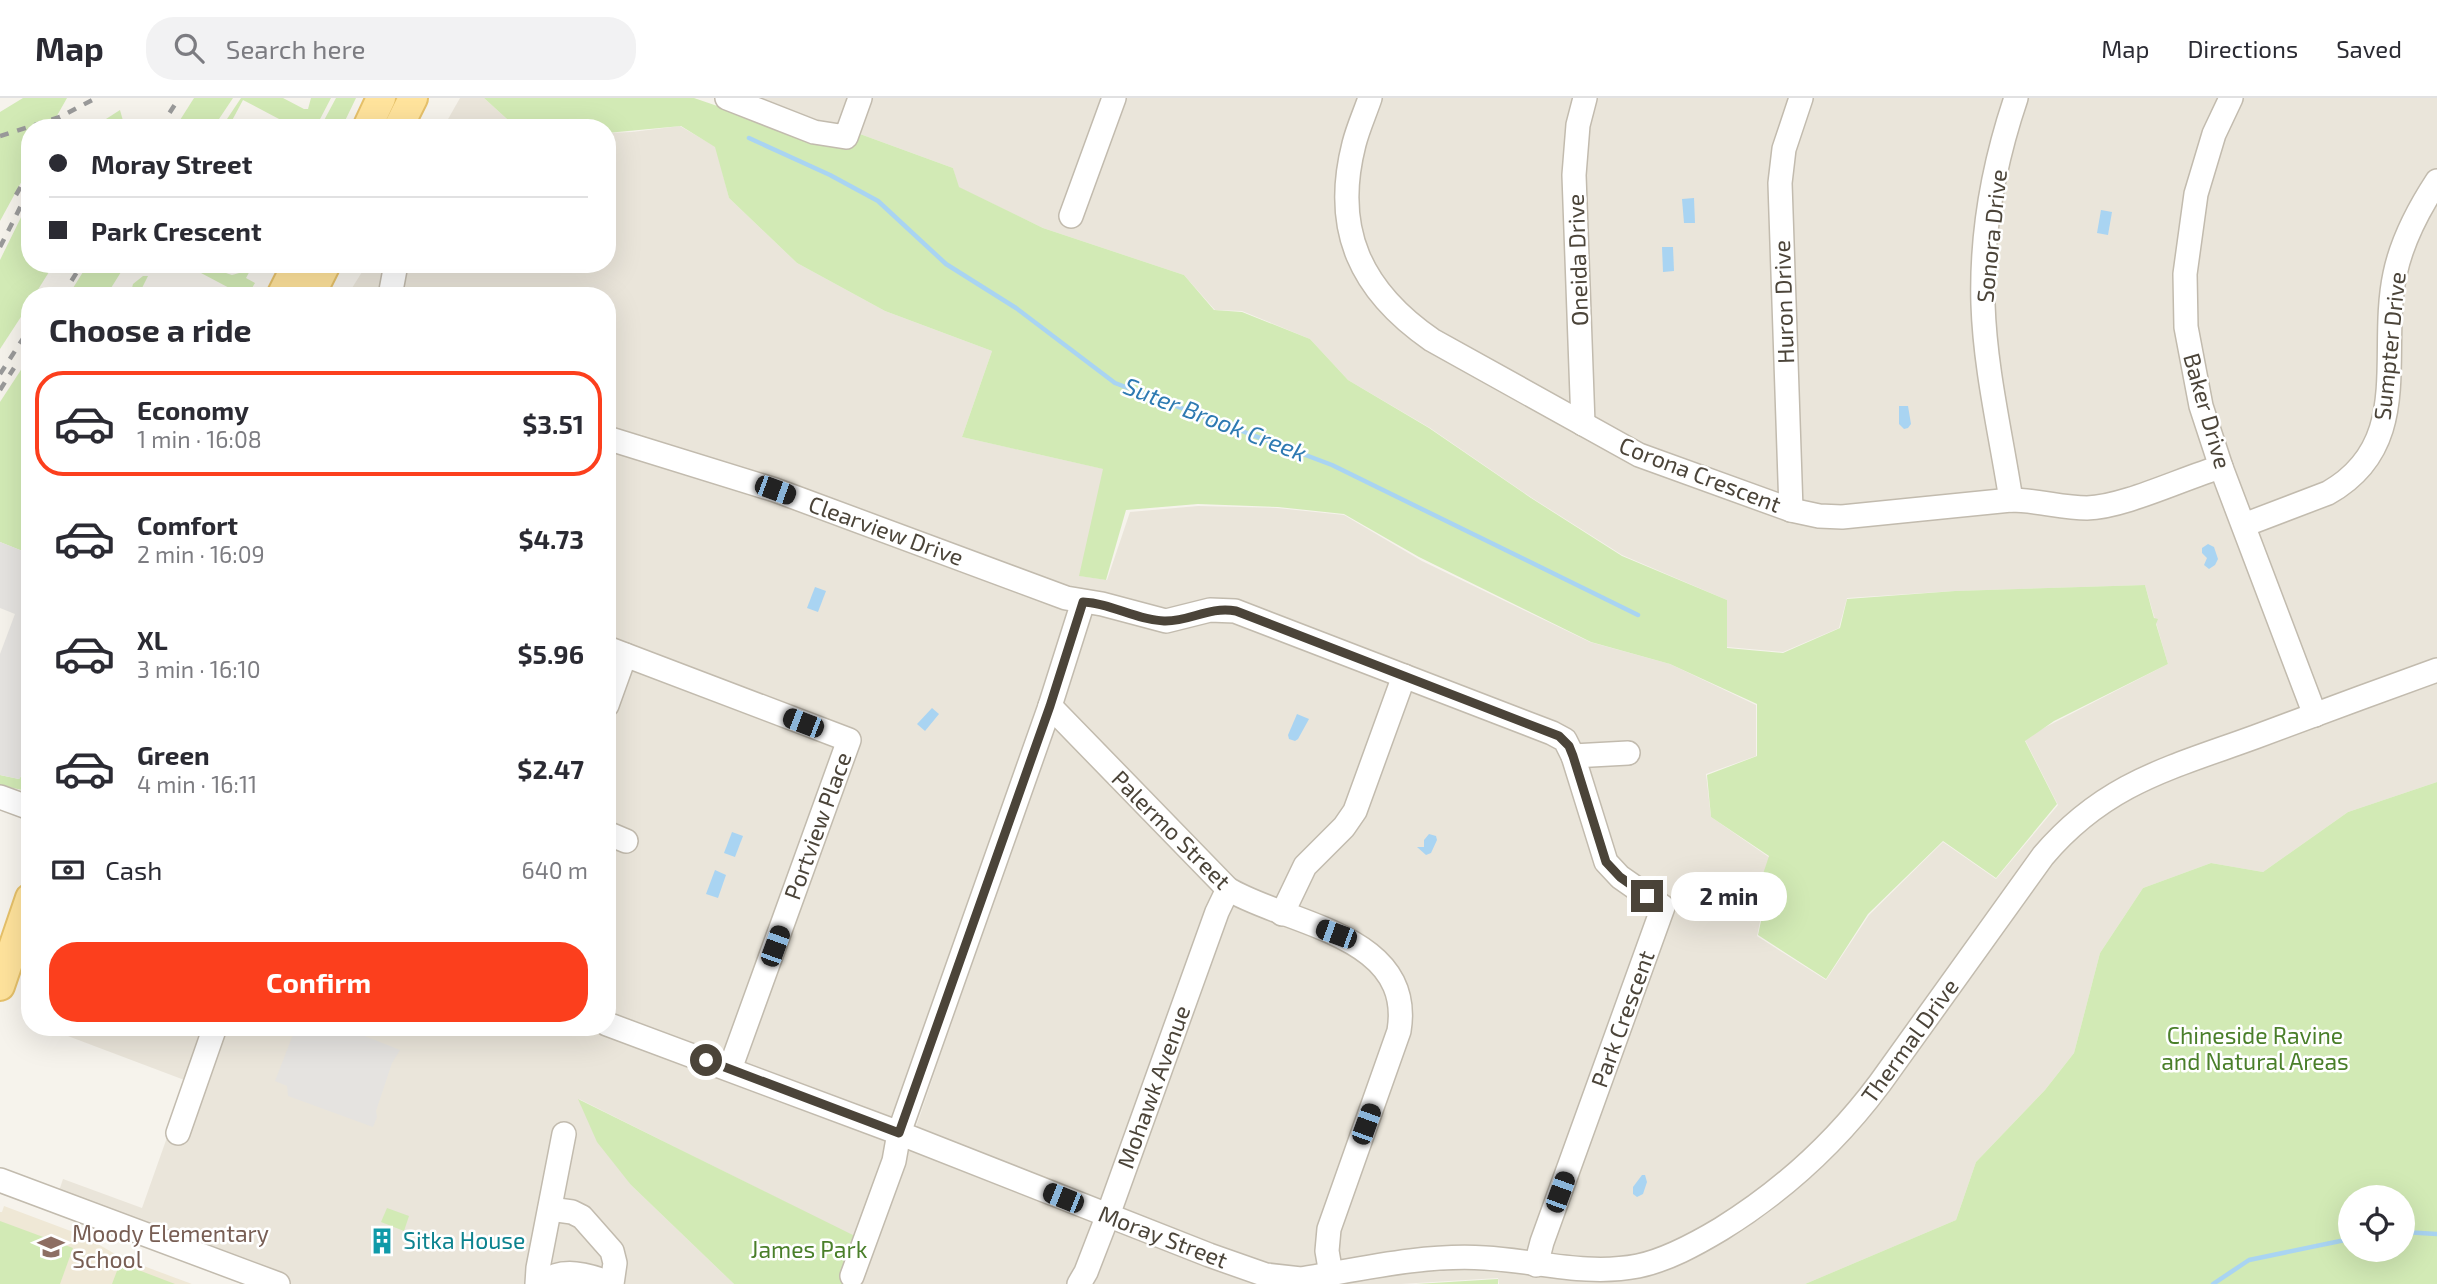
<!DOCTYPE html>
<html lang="en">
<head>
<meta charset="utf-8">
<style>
  :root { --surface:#fff; --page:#f2f2f3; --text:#2b2b33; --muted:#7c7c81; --line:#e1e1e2; --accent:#fc3f1d }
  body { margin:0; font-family:"Exo 2",sans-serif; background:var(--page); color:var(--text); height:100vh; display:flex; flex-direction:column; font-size:26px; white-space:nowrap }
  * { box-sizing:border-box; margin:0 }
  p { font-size:23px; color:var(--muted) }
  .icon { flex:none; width:38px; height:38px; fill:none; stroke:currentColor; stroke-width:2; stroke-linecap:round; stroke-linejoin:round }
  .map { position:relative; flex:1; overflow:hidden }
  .panel { position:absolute; left:21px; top:189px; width:595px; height:749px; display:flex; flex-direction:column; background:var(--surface); border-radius:28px; box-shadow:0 7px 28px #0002 }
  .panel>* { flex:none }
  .banner { position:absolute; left:21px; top:21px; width:595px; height:154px; border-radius:28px; box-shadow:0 7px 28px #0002; display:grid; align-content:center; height:154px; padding:0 28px; background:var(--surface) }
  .fabs { position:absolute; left:2338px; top:1087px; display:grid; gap:14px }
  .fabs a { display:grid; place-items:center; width:77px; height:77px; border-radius:50%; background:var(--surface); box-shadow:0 7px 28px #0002; font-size:35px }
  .end { position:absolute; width:32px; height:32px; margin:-16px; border:9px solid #4b4439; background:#fff; box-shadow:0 0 0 4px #fff }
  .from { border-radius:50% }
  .bubble { position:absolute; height:49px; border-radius:24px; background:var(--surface); box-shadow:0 7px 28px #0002; font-size:23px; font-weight:700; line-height:49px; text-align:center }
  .car { position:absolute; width:21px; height:42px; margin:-21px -10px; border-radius:9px; box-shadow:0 0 5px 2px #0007; background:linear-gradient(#222 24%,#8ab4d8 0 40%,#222 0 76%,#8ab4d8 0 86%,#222 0) }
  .banner b { display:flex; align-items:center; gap:24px; height:66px; font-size:26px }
  .banner b+b { border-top:2px solid var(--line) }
  .banner i { width:18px; height:18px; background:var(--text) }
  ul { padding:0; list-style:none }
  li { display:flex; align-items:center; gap:21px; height:105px; margin:0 14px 10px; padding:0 14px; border:4px solid transparent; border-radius:28px }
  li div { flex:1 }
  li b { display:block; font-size:26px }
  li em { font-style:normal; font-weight:700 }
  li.current { border-color:var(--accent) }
  li>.icon { width:63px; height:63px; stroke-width:1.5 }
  h2 { padding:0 28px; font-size:32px; line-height:84px }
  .pay { display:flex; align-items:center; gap:18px; height:77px; padding:0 28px; font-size:26px }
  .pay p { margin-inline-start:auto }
  .cta { display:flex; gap:14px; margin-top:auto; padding:14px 28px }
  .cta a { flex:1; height:80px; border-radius:28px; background:var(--accent); color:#fff; font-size:28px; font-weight:700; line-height:80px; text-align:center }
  header { display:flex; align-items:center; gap:42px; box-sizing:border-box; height:98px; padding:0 35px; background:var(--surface); border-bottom:2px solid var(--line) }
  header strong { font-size:33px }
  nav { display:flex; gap:38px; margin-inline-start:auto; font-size:24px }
  .search { width:490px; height:63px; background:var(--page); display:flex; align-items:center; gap:18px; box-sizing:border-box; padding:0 24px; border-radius:28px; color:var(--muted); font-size:26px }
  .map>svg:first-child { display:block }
  .residential { fill:#eae5da }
  .education { fill:#efe8d6 }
  .green { fill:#d2eab5; fill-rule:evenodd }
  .parking { fill:#e5e3e0 }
  .water { fill:#a9d4f2 }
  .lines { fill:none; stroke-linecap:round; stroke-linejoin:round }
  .stream { stroke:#a9d4f2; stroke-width:4.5 }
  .minor-casing { stroke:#c2bbae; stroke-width:26 }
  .major-casing { stroke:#e6c16a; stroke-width:32 }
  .minor { stroke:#fff; stroke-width:23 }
  .major { stroke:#ffe39c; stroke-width:28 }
  .rail { stroke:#9a9a9a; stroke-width:4.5; stroke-dasharray:9 9; stroke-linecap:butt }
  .route { stroke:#4b4439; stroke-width:9 }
  .labels { text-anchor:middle; stroke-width:5; stroke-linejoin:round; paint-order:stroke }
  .street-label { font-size:23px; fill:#4b4439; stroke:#fff }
  .park-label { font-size:23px; fill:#4a7f2a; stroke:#fff }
  .education-label { font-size:23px; fill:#785e54; stroke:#fff; text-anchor:start }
  .culture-label { font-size:23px; fill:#0d838f; stroke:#fff; text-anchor:start }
  .water-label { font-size:24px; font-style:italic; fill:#2e7ab2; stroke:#fff }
</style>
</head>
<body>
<header>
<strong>Map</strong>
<div class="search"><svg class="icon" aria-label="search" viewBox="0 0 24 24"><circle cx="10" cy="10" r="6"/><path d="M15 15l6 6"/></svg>Search here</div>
<nav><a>Map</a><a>Directions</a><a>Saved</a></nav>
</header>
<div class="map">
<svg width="2437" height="1186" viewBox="0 0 2437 1186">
  <rect width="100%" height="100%" fill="#f6f3ec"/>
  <g class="residential">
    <polygon points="460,0 484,0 517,30 443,30"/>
    <polygon points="727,0 2437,0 2437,684 2348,714 2263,774 2211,765 2143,790 2100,855 2074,955 2045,992 1976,1064 1956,1122 1805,1186 1499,1186 1498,1180 1401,1186 862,1186 939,962 873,1148 579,1001 631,1087 734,1186 245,1186 52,1114 63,1081 142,1110 187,983 44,929 607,929 607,198 347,198 367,166 607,166 607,35 632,34 680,28 716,49 729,100 797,165 885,213 992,253 962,339 1104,371 1080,478 1107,482 1130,414 1198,408 1277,410 1344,417 1422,463 1590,544 1670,566 1756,607 1756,658 1706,676 1711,719 1773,762 1757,838 1826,882 1869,817 1943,744 1996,781 2058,707 2024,640 2168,566 2145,487 1955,493 1847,500 1839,530 1783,554 1727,549 1727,502 1622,457 1532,400 1430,330 1348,282 1310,241 1242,213 1215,212 1184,177 1043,130 958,89 953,70 860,36 843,46"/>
  </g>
  <polygon class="education" points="4,1108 84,1138 122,1160 192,1186 0,1186 0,1114 2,1114"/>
  <g class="green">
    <polygon points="23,0 67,0 50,30 30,30 30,68 0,123 0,14"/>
    <polygon points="194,0 233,0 213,30 175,30"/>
    <polygon points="241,0 283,0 304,11 308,11 311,0 331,0 318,25 321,28 336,0 356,0 343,27 332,21 326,30 296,30 243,2 228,30 221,30"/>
    <polygon points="484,0 694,0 808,39 843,48 860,36 953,70 959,89 1043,130 1184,177 1214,212 1242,214 1310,241 1348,282 1429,330 1531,400 1622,458 1727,502 1727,550 1783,555 1840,530 1847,501 1955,493 2145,487 2154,520 2158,521 2156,526 2168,566 2054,623 2025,643 2057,706 1996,780 1943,743 1868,816 1826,881 1758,837 1764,809 1752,809 1769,758 1711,719 1707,677 1757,658 1757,606 1670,566 1591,544 1419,459 1344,416 1278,409 1198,406 1126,412 1106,482 1079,478 1103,371 962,339 992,253 885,213 797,165 729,100 715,49 681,28 607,35 607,30 517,30"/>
    <polygon points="120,12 125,30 92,30"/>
    <polygon points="30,101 30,166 54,166 34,198 30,198 30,205 0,251 0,162"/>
    <polygon points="88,166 126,166 106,198 68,198"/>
    <polygon points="184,166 223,166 226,175 232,177 239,175 244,166 263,167 260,173 252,169 246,180 255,185 249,195 237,189 235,193"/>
    <polygon points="143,178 148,178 138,198 130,198 133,186"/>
    <polygon points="30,258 30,456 0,444 0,304"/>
    <polygon points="30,666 30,691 22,692 0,687 0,677 19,681"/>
    <path d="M2437,684V1186H1805L1956,1122L1976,1064L2045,992L2074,955L2100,855L2143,790L2211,765L2263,774L2348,714ZM2350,1099H2403V1152H2350Z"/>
    <polygon points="578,1001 859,1140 860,1186 734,1186 631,1087 597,1044"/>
    <polygon points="387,1110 409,1118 404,1133 381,1124"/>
    <polygon points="0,1123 73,1150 60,1186 0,1186"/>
    <polygon points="120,1165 175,1186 112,1186"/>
    <polygon points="1498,1181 1498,1186 1416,1186"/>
  </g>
  <g class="parking">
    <polygon points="0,444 30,456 30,666 19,681 0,677 0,556 15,516 0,510"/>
    <polygon points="296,929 342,929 400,952 392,965 376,1013 377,1019 373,1029 288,998 287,988 275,983"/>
  </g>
  <g class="water">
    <polygon points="1694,100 1695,125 1684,125 1682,101"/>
    <polygon points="2101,112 2112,114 2108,137 2097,135"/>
    <polygon points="1662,149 1673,149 1674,173 1663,174"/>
    <polygon points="1899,308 1908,308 1911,326 1908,330 1904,331 1899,326"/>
    <polygon points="2208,446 2214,449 2218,461 2215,467 2209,471 2204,467 2207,460 2202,455 2202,450"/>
    <polygon points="815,489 826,493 818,514 807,510"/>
    <polygon points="932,610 939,616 925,633 917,626"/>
    <polygon points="1297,616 1309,621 1298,641 1295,643 1289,641 1288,637"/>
    <polygon points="732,734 743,738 735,759 724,755"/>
    <polygon points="1429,736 1436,738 1437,742 1431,755 1426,757 1417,749 1424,749 1424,742"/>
    <polygon points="715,772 726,777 718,800 706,796"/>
    <polygon points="1642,1077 1645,1077 1647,1084 1643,1096 1637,1099 1633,1096 1633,1089"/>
  </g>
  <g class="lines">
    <g class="stream">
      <polyline points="749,40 830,77 878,103 946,166 1016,210 1115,285 1332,367 1638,517"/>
      <polyline points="2403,1134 2437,1136"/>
      <polyline points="2213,1186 2249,1162 2350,1141"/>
    </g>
    <g class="minor-casing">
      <g id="minor">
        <polyline points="727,0 814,34 846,39 860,0"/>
        <path d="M1370,0C1365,15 1358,30 1354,46C1332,132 1361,193 1432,242L1639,357L1791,412L1819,418L1842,419L2011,402C2037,402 2062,410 2087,410C2124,409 2183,380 2221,369"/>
        <polyline points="2231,0 2214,36 2196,96 2185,176 2186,229 2201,308 2221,369 2315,617"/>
        <polyline points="1071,118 1114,0"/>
        <polyline points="390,198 396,166"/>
        <polyline points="1583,326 1574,77 1578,27 1585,0"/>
        <polyline points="607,340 775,392 1066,500 1102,506 1166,523 1210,512 1235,513 1552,635 1565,642 1573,658 1606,764 1620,779 1663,809 1542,1144 1536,1167"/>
        <path d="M2011,402C2001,337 1985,271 1983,206C1981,137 1994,65 2016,0"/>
        <polyline points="1791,412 1780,85 1784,51 1801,0"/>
        <path d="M2244,427L2328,395C2415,346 2378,255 2395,176C2402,142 2418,112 2437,83"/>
        <polyline points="607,550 849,642 730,971"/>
        <polyline points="607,607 625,557"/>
        <path d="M1050,608L1228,791C1288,827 1415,836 1399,933L1329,1131L1327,1153L1331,1176"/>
        <polyline points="1573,658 1628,655"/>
        <polyline points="0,699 30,710"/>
        <polyline points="607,735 626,743"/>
        <polyline points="1282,816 1305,768 1344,729 1355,713 1404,578"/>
        <path d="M607,926L899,1035L1209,1157L1266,1177L1301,1181C1361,1171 1424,1156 1485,1160C1537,1163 1587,1178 1638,1168C1667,1162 1696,1146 1721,1131C1784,1092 1836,1044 1880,985L2043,758C2105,685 2170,670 2255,639C2316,616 2376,594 2437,572"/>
        <polyline points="178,1035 215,929"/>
        <polyline points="0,1082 278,1186"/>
        <polyline points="550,1111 572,1114 582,1119 612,1153 615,1165 612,1186"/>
        <polyline points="852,1178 894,1063 899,1035 1050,608 1083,504"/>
        <polyline points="537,1186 538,1170 564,1036"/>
        <path d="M542,1186C560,1168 591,1177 611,1186"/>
        <polyline points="1079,1186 1086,1174 1108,1117 1217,814 1228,791"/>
      </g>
    </g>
    <g class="major-casing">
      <g id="major">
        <polyline points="367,30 381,0"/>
        <polyline points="398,30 413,0"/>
        <polyline points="281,198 297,166"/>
        <polyline points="310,198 326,166"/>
        <polyline points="0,888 30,800"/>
      </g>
    </g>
    <use href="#minor" class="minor"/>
    <use href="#major" class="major"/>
    <g class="rail">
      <polyline points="160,30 179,0"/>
      <polyline points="0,38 60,19 96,0"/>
      <polyline points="16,97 30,73"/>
      <polyline points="0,149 30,90"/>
      <polyline points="62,198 82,166"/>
      <polyline points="0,276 30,230"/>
      <polyline points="0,292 14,270"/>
    </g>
  </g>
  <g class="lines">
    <path class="route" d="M706,962L899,1035L1050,608L1083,504C1111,505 1136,522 1164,523C1190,524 1208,508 1236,513L1559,638L1569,648L1573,658L1606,764L1620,779L1647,798"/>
  </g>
  <defs>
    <g id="building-bare" transform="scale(2.1)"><path d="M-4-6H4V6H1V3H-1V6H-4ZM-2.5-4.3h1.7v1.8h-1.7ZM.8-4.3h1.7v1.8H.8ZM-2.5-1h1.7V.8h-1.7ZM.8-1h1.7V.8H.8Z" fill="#0f9aa8" stroke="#fff" stroke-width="2.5" paint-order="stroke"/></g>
    <g id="school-bare" transform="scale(2.1)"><path d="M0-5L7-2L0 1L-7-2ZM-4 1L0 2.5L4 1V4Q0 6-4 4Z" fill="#8d6e63" stroke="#fff" stroke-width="2.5" paint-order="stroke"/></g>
  </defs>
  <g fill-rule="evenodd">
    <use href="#building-bare" x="382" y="1143"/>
    <use href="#school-bare" x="51" y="1149"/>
  </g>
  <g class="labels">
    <g class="street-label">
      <text transform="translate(1992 138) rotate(-84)" y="8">Sonora Drive</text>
      <text transform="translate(1578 162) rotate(-92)" y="8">Oneida Drive</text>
      <text transform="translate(1784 204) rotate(-92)" y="8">Huron Drive</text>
      <text transform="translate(2390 248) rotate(-84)" y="8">Sumpter Drive</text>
      <text transform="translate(2207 313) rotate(74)" y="8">Baker Drive</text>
      <text transform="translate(1700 377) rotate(21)" y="8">Corona Crescent</text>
      <text transform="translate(886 433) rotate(20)" y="8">Clearview Drive</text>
      <text transform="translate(818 728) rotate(-70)" y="8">Portview Place</text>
      <text transform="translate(1171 732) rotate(45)" y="8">Palermo Street</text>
      <text transform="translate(1623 921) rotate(-70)" y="8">Park Crescent</text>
      <text transform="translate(1910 943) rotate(-54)" y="8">Thermal Drive</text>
      <text transform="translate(1154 989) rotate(-70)" y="8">Mohawk Avenue</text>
      <text transform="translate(1163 1139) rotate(21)" y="8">Moray Street</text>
    </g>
    <g class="park-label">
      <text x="2255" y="946">Chineside Ravine<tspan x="2255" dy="26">and Natural Areas</tspan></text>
      <text x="809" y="1160">James Park</text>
    </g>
    <g class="education-label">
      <text x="72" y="1144">Moody Elementary<tspan x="72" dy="26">School</tspan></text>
    </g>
    <g class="culture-label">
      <text x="403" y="1151">Sitka House</text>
    </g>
    <g class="water-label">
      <text transform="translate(1215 322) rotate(21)" y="8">Suter Brook Creek</text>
    </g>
  </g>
</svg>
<div class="fabs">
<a><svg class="icon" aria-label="locate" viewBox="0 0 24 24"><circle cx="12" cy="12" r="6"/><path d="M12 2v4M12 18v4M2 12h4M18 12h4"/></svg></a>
</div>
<i class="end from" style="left:706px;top:962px"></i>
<i class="end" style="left:1647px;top:798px"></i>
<div class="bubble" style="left:1671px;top:774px;width:116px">2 min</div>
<i class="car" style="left:775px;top:392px;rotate:110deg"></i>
<i class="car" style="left:803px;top:625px;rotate:291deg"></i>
<i class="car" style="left:1336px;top:836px;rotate:290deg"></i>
<i class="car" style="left:775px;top:848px;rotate:20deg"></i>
<i class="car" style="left:1366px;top:1026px;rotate:20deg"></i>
<i class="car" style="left:1560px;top:1094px;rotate:20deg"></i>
<i class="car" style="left:1063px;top:1100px;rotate:292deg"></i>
<div class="banner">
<b><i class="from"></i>Moray Street</b>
<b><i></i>Park Crescent</b>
</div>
<section class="panel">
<h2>Choose a ride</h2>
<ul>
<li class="current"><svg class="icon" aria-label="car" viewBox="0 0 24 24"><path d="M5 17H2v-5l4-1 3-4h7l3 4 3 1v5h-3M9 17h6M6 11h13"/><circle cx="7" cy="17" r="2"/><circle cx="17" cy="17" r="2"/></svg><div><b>Economy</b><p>1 min · 16:08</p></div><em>$3.51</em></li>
<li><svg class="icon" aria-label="car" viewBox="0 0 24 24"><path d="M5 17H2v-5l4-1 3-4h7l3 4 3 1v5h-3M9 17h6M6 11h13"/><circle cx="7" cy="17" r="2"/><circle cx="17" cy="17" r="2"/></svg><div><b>Comfort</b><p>2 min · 16:09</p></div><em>$4.73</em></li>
<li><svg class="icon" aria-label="car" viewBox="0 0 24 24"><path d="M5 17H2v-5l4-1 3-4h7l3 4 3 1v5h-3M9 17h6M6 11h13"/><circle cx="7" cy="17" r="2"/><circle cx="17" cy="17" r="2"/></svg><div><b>XL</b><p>3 min · 16:10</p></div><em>$5.96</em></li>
<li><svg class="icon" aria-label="car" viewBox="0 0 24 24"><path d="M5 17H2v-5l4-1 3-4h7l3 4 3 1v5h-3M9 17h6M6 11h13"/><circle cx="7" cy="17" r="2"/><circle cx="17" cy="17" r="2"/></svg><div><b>Green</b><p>4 min · 16:11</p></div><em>$2.47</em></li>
</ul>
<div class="pay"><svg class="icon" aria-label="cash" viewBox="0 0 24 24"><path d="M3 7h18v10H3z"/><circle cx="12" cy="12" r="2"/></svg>Cash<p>640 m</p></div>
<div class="cta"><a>Confirm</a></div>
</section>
</div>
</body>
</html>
